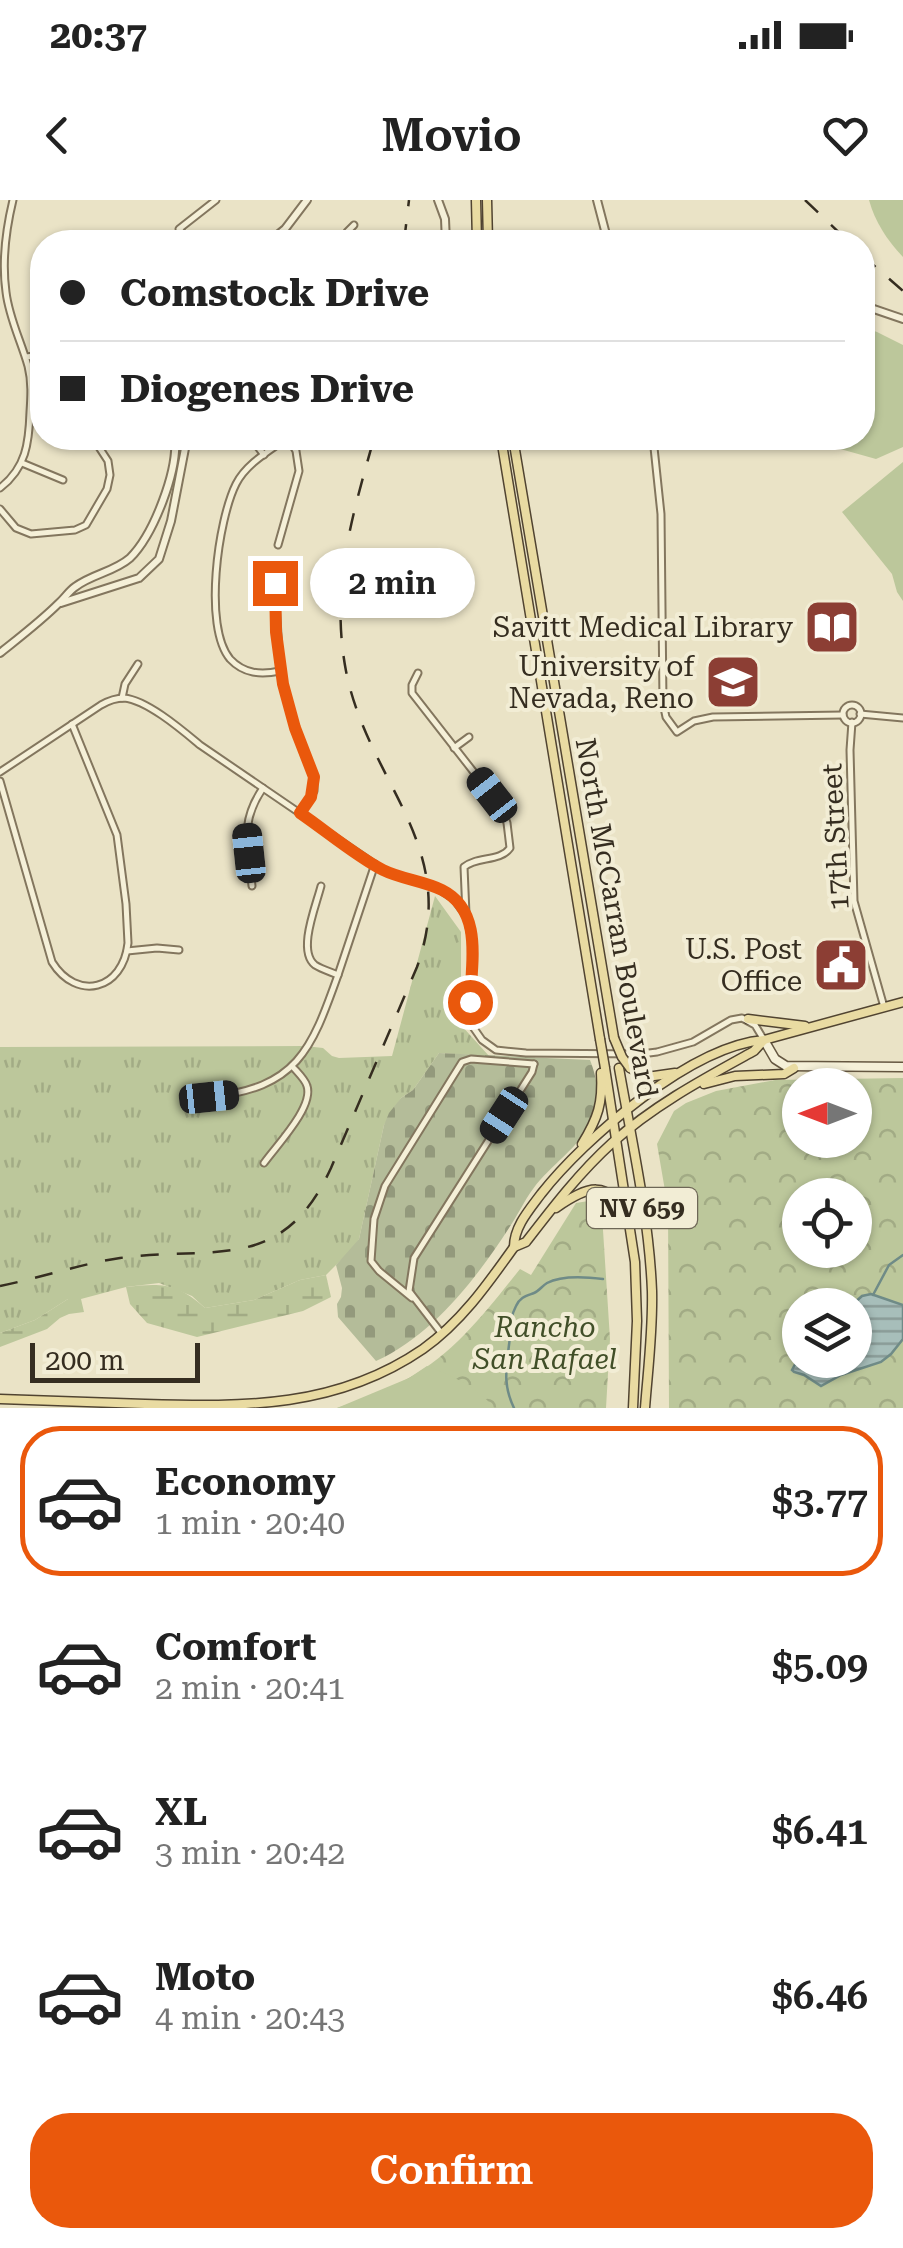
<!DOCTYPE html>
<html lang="en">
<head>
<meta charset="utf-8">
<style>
  :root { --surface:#fff; --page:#f2f2f2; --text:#222; --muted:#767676; --line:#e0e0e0; --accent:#ea580c }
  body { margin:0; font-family:"Roboto Serif",serif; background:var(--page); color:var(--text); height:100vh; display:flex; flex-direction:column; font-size:38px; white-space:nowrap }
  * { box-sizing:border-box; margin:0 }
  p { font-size:32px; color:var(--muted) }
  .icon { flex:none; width:55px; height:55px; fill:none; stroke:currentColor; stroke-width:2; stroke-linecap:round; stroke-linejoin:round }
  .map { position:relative; height:1208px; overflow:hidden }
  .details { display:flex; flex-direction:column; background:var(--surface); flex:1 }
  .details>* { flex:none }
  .top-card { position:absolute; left:30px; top:30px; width:845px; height:220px; border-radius:40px; box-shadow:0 2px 8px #0004; display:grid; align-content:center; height:220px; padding:0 30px; background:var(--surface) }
  .needle { width:65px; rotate:270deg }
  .buttons { position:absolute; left:782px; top:868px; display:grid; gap:20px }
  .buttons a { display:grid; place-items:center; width:90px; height:90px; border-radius:50%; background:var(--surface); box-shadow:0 2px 8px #0004; font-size:50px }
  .scale { position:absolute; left:30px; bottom:25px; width:170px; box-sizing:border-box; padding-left:10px; border:5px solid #352d20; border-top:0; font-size:28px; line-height:35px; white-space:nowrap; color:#352d20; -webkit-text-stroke:8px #f2edd5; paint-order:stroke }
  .end { position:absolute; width:45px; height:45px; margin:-22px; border:12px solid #ea580c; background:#fff; box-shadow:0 0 0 5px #fff }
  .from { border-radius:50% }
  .bubble { position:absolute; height:70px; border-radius:35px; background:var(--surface); box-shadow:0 2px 8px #0004; font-size:32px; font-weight:600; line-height:70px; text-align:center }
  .car { position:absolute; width:30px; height:60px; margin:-30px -15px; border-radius:12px; box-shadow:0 0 8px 2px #0007; background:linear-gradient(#222 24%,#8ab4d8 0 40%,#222 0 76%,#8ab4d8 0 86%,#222 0) }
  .top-card b { display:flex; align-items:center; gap:35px; height:95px; font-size:38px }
  .top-card b+b { border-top:2px solid var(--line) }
  .top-card i { width:25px; height:25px; background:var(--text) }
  ul { padding:18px 0 0; list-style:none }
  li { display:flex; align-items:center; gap:30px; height:150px; margin:0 20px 15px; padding:0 10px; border:5px solid transparent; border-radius:40px }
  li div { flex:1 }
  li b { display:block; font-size:38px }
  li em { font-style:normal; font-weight:600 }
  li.current { border-color:var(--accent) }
  li>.icon { width:90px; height:90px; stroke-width:1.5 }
  .button { display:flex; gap:20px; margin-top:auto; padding:20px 30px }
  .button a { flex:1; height:115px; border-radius:40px; background:var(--accent); color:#fff; font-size:40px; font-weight:600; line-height:115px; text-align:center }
  .status { display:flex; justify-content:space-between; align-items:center; height:70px; padding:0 50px; background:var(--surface); direction:ltr }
  .status svg { height:28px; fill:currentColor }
  header { display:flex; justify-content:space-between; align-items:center; height:130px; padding:0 30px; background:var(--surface); font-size:45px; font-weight:600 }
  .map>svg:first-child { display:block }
  .grass { fill:url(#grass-tufts) }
  .wetland { fill:url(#wetland-marsh) }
  .cemetery { fill:url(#cemetery-stones) }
  .park { fill:url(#park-crowns); fill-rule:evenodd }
  .garden { fill:#bcc79b }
  .water { fill:url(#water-rules); stroke:#6f8b87; stroke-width:2.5 }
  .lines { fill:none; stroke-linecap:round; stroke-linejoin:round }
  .stream { stroke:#6f8b87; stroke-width:2.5 }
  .minor-casing { stroke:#83765e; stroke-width:9 }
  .tertiary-casing { stroke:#83765e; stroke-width:10 }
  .secondary-casing { stroke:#655741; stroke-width:11 }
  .primary-casing { stroke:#514431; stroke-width:11 }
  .minor { stroke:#f5f0d8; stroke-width:5 }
  .tertiary { stroke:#f5f0d8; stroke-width:6 }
  .secondary { stroke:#f5f0d8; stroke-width:8 }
  .primary { stroke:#e9dba2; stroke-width:8 }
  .rail { stroke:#352d20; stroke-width:2.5; stroke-dasharray:18 18; stroke-linecap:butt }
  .primary-bridge-casing { stroke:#514431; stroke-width:11; stroke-linecap:butt }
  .primary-bridge { stroke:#e9dba2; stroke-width:8 }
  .route { stroke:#ea580c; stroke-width:12 }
  .labels { text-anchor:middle; stroke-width:8; stroke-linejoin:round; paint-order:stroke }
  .shield { fill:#f2edd5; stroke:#6e6756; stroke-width:2.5 }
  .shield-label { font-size:25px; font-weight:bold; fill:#352d20 }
  .poi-label { font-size:28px; fill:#352d20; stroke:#f2edd5; text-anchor:end }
  .street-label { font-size:28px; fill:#352d20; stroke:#f2edd5 }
  .park-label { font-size:28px; font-style:italic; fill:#414f28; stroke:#f2edd5 }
</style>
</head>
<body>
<div class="status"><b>20:37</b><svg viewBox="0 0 49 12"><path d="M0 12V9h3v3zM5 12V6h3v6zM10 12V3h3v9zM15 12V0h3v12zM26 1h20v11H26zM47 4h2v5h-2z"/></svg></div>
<header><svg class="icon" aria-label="back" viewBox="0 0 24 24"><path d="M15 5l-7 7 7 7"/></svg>Movio<svg class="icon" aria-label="heart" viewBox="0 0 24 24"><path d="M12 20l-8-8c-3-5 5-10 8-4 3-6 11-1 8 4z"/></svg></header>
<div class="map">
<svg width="903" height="1208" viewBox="0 0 903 1208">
  <defs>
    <pattern id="grass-tufts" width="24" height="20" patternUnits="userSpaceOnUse" patternTransform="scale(2.5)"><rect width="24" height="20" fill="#bcc79b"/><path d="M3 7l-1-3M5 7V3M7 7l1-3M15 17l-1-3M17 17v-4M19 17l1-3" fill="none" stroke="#a2ab85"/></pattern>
    <pattern id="wetland-marsh" width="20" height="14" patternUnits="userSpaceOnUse" patternTransform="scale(2.5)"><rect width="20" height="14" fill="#bcc79b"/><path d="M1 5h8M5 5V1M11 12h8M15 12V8" fill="none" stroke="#a2ab85"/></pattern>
    <pattern id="cemetery-stones" width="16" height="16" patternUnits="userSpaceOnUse" patternTransform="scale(2.5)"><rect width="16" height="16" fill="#b4bc99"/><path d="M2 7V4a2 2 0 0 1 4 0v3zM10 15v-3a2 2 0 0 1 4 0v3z" fill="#93997c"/></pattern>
    <pattern id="park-crowns" width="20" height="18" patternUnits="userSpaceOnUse" patternTransform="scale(2.5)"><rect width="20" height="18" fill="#bcc79b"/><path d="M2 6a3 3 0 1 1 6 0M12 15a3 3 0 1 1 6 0" fill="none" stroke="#a2ab85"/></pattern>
    <pattern id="water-rules" width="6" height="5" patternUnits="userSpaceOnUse" patternTransform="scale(2.5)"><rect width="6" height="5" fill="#a7beba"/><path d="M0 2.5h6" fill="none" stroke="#899b97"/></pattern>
  </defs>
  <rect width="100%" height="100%" fill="#eae3c6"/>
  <polygon class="grass" points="435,696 461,732 461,825 489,856 439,853 413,890 401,898 384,925 359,1039 354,1047 326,1075 300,1080 254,1100 205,1108 192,1096 159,1083 126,1087 81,1099 68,1099 35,1120 0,1133 0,847 305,846 323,848 332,856 339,858 392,856"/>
  <g class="wetland">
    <path d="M326,1075L331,1097L303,1111L197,1137L147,1123L130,1104L126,1087C162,1083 177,1083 205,1108L254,1100L300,1080Z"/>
    <polygon points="68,1099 81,1099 84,1112 69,1114 60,1118 47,1129 0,1147 0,1133 35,1120"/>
  </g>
  <path class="cemetery" d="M439,853L590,860C598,881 600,897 592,919C581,947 550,965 533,989C524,1001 518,1015 509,1028C476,1079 432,1136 376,1161L338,1117L337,1104L341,1097L342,1088L336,1065L359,1039L384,925L389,913L401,898L413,890Z"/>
  <g class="park">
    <path d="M903,878V1208H669L668,1008L657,944L674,911L686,903L716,891L775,880ZM800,885H855V940H800ZM800,995H855V1050H800ZM800,1105H855V1160H800Z"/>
    <path d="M601,999L610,1139L606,1208H337C361,1200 386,1190 409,1178C455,1153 488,1109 520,1069L531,1075L576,1003Z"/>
  </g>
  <g class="garden">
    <path d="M869,0H903V57C887,40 875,22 869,0Z"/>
    <polygon points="863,127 877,132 903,145 903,247 876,259 826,245 823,248 811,238 862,238"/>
    <polygon points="903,262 903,401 897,392 892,374 842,312"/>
    <path d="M427,1166C452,1176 477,1186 494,1208H337L409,1178Z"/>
  </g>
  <polygon class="water" points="871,1094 903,1105 903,1139 891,1154 881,1162 841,1175 821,1186 804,1175 794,1172 792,1170 800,1155 800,1160 855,1160 855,1105 852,1105 862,1096"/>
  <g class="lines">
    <g class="stream">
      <polyline points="873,1095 889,1065 903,1055"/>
      <path d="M514,1208C503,1185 506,1170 509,1145C511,1132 509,1119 516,1106C520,1097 526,1096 534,1093C539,1091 542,1086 547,1083C562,1075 587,1077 603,1079"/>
    </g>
    <g class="minor-casing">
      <g id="minor">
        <polyline points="191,42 179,29 216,0"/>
        <polyline points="342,42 347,32 354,25"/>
        <polyline points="26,157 34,156 42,160"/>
        <polyline points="251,238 264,255"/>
        <polyline points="653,238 661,314 663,503 666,517 677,532 694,521 713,517 843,515"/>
        <polyline points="22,263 63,280"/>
        <path d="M0,288C26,268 29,243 30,212C31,197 32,182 28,166C21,141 9,118 6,92C2,63 6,29 13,0"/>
        <polyline points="0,309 16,328 31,334 75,330 86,325 107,289 110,275 108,261 93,238"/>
        <polyline points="278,345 299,271 296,251 288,238"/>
        <polyline points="275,383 280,471 295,527 314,577 314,591 300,613"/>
        <path d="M280,471C261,475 244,474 230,459C203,427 218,320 236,284C246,264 269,251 287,238"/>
        <path d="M418,473L412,485V493L501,607L507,623L510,648C500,662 477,656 464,667L466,714"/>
        <polyline points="122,498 125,484 138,464"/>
        <circle cx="852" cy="514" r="9"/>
        <polyline points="860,514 903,518"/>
        <polyline points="852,522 850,550 854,701 884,807"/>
        <polyline points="454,548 469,537"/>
        <path d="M0,572L101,505C108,501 115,498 124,498C147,500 182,530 200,545L386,672L437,688L454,699L467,717L473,746L471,798L473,827L482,840L496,850L526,853L641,854L657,852L693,842L731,820L742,818L755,825L764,840"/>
        <path d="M0,581L52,762C77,802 123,790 128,743L126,704L117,635L72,524"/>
        <path d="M252,686C248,646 239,623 263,588"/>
        <path d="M321,686C316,706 297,751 315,765C321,769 331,772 338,775L375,664"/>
        <polyline points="127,751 157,748 179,750"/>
        <path d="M209,897C297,888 311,851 338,775"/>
        <path d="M264,963C276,946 314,907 307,886C305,879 297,872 292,866"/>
        <polyline points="412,1098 379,1071 371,1061 374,1019 385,986 462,862 471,859 534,864"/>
        <polyline points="442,1134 409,1091 414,1058 532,872 534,864"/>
      </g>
    </g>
    <g class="tertiary-casing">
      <g id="tertiary">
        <polyline points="438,0 445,19 446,42"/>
        <polyline points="597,0 608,42"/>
        <polyline points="269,42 285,29 307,0"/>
        <polyline points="862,105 903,119"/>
        <polyline points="61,403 139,378 159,359 171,321 187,238"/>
        <path d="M0,453C20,437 41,421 59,403C65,398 69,391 75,387C92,374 114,372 130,358C154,334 178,271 175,238"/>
      </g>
    </g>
    <g class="secondary-casing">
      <polyline id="secondary" points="764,840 775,859 786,866 903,867"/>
    </g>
    <g class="primary-casing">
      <g id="primary">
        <polyline points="476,0 477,42"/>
        <polyline points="487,0 488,42"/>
        <polyline points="501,238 600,839"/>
        <polyline points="513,238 614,838"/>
        <polyline points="748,819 805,826"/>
        <polyline points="605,868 635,1062 637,1121 633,1208"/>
        <path d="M619,868C632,942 649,1017 652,1091C653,1130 648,1169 645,1208"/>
        <polyline points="630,868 647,877 675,873"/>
        <polyline points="704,884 735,876 784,874 794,868"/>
        <path d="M582,944C598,918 603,903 601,873"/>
        <path d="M556,1008C586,987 610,976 626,1020"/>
        <path d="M514,1047C514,1027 529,1010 541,994C585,938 691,846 764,840L903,802"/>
        <path d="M0,1199C48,1201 97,1202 145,1204C245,1207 337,1208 423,1149C461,1122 487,1085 514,1047L526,1042C553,1007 579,973 612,943C654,905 705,878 754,851L764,840"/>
      </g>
    </g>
    <use href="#minor" class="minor"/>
    <use href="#tertiary" class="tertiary"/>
    <use href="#secondary" class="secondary"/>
    <use href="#primary" class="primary"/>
    <g class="rail">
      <polyline points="805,0 849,42"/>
      <polyline points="404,42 409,0"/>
      <polyline points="862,55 903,91"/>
      <path d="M0,1086C40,1078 80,1064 120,1058C214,1045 282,1075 331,968L417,767C461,646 368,583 346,471C330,387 352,317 374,238"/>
    </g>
    <g class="primary-bridge-casing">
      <g id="primary-bridge">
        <polyline points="614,838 622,857 630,868"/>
        <polyline points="600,839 605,868"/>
      </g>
    </g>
    <use href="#primary-bridge" class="primary-bridge"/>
  </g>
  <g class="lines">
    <path class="route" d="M275,383L276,432L283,484L295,528L314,577L311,597L300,613C325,630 357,657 383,670C401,679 424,681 442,690C484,711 471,765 470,802"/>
  </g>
  <defs>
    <g id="library-square" transform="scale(2.875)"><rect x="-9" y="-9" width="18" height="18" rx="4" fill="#8c3e34" stroke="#f2edd5"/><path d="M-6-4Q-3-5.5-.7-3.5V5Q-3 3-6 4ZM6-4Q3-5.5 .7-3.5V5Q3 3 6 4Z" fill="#fff"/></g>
    <g id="university-square" transform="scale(2.875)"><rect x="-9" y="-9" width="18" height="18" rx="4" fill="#8c3e34" stroke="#f2edd5"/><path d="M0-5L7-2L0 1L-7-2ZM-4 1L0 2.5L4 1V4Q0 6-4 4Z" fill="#fff"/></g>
    <g id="civic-square" transform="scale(2.875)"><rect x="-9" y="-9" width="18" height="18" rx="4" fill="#8c3e34" stroke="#f2edd5"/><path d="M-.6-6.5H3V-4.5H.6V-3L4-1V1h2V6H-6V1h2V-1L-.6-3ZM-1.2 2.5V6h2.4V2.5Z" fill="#fff"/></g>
  </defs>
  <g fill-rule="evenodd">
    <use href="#library-square" x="832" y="427"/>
    <use href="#university-square" x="733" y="482"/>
    <use href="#civic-square" x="841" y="765"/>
  </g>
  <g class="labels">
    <rect class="shield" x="587" y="988" width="110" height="40" rx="8"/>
    <g class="shield-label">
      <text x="642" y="1017">NV 659</text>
    </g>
    <g class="poi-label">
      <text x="793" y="437">Savitt Medical Library</text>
      <text x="694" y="476">University of<tspan x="694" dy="32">Nevada, Reno</tspan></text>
      <text x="802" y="759">U.S. Post<tspan x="802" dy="32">Office</tspan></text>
    </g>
    <g class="street-label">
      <text transform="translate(835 637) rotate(-93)" y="10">17th Street</text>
      <text transform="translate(617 718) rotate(80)" y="10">North McCarran Boulevard</text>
    </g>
    <g class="park-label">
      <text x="545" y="1137">Rancho<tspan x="545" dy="32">San Rafael</tspan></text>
    </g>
  </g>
</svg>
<div class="buttons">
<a><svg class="needle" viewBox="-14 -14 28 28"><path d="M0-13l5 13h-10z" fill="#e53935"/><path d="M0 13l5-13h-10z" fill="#767676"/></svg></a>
<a><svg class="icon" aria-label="locate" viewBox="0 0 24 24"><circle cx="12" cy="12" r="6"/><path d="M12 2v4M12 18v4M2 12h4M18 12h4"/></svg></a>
<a><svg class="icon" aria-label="layers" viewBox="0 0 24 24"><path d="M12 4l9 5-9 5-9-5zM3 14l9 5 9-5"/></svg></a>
</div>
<div class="scale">200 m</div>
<i class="end from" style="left:470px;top:802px"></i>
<i class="end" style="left:275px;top:383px"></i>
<div class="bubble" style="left:310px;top:348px;width:165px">2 min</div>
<i class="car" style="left:492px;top:595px;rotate:322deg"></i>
<i class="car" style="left:249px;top:653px;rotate:354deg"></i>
<i class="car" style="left:209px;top:897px;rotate:84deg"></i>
<i class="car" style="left:504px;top:915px;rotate:213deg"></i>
<div class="top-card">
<b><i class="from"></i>Comstock Drive</b>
<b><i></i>Diogenes Drive</b>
</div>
</div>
<section class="details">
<ul>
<li class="current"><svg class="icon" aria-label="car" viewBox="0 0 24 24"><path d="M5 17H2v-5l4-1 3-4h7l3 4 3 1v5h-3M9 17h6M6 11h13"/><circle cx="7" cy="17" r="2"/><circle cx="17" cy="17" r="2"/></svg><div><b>Economy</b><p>1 min · 20:40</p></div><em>$3.77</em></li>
<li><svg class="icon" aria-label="car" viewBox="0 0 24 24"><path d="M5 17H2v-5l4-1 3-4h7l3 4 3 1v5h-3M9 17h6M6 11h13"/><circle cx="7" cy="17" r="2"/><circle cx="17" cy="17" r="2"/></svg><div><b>Comfort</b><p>2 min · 20:41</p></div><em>$5.09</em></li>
<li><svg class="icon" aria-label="car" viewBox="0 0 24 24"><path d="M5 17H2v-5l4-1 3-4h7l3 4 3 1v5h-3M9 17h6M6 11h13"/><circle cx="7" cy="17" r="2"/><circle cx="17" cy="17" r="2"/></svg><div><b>XL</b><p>3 min · 20:42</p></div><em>$6.41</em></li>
<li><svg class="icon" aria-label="car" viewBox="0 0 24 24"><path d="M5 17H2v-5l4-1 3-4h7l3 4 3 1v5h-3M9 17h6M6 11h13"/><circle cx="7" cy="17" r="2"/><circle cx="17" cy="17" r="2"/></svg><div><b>Moto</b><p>4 min · 20:43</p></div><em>$6.46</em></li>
</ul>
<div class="button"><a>Confirm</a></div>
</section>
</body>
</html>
